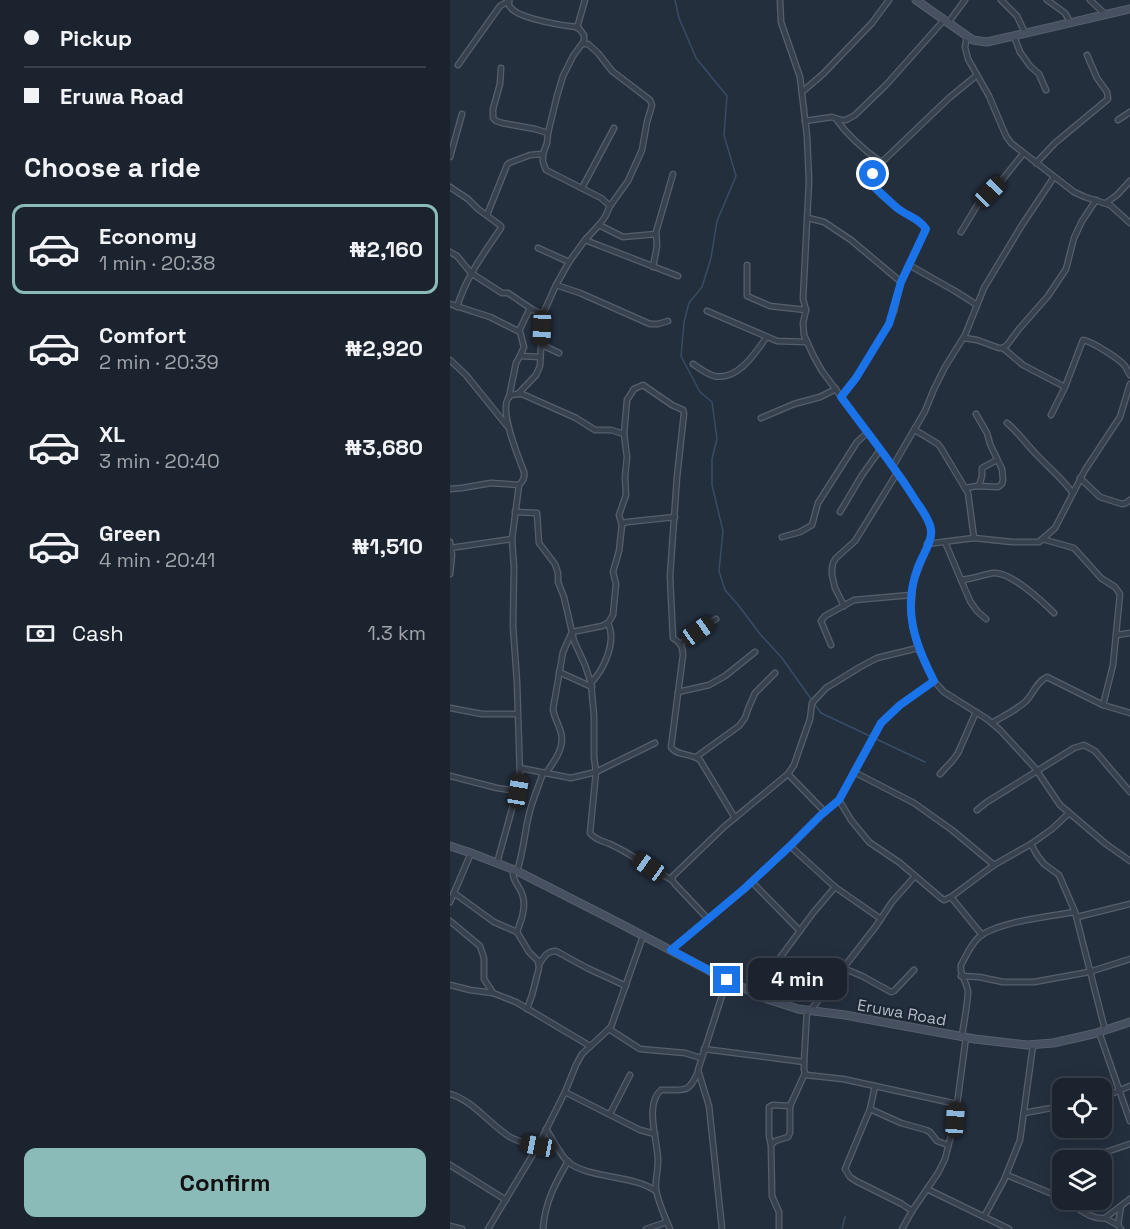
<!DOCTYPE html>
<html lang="en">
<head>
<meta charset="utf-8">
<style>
  :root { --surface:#1b232e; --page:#242b36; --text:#f1f3f6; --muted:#a0a4aa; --line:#39404a; --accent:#8bbbb9 }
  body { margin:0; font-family:"Space Grotesk",sans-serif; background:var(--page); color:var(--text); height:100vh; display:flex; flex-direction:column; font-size:22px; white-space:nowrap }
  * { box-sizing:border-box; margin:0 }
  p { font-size:20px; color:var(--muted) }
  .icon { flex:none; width:33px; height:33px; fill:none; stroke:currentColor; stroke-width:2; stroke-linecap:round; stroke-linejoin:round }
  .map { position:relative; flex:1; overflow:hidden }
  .drawer { display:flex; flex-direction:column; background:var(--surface); width:450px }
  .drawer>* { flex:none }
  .top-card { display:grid; align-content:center; height:132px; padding:0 24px; background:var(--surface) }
  .controls { position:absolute; left:602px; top:1078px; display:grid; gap:12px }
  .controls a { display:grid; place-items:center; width:60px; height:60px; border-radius:12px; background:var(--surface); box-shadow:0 3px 15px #0003,0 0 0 2px var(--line); font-size:30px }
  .end { position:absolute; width:27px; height:27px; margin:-14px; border:8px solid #1a73e8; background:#fff; box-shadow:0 0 0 3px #fff }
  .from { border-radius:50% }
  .bubble { position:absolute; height:42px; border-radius:12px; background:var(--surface); box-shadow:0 3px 15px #0003,0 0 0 2px var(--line); font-size:20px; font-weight:600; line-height:42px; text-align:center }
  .car { position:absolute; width:18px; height:36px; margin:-18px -9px; border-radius:8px; box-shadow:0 0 4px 2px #0007; background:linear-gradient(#222 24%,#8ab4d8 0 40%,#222 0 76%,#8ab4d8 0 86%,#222 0) }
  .top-card b { display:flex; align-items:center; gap:21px; height:57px; font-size:22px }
  .top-card b+b { border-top:2px solid var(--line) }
  .top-card i { width:15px; height:15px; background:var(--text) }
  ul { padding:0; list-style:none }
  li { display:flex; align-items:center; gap:18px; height:90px; margin:0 12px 9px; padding:0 12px; border:3px solid transparent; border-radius:12px }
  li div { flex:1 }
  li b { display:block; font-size:22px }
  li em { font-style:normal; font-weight:600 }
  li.selected { border-color:var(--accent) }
  li>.icon { width:54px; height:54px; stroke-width:1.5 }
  h2 { padding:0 24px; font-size:27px; line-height:72px }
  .pay { display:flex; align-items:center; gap:15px; height:66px; padding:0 24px; font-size:22px }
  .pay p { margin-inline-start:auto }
  .primary-button { display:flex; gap:12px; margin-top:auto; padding:12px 24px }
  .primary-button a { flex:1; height:69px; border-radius:12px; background:var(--accent); color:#111; font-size:24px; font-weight:600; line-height:69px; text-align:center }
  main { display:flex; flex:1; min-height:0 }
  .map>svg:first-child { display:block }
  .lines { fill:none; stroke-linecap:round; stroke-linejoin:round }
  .stream { stroke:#394c67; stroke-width:1.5 }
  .street-casing { stroke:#565f6c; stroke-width:7 }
  .secondary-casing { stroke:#565f6c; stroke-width:9 }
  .street { stroke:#38414e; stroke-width:4.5 }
  .secondary { stroke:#465061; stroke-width:7 }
  .route { stroke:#1a73e8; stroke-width:8 }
  .labels { text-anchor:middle; stroke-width:4.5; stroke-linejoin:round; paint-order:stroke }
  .street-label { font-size:16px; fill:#b4bcc9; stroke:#1d2633 }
</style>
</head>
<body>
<main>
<section class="drawer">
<div class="top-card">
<b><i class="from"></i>Pickup</b>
<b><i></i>Eruwa Road</b>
</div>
<h2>Choose a ride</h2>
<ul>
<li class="selected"><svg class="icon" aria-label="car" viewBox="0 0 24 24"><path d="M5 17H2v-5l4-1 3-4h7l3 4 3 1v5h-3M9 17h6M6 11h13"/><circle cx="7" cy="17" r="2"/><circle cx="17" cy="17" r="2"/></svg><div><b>Economy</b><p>1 min · 20:38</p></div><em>₦2,160</em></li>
<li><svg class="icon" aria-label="car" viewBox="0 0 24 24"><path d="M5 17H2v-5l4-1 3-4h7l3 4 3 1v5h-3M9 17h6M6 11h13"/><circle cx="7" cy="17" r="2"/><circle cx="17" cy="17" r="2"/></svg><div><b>Comfort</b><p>2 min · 20:39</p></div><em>₦2,920</em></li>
<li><svg class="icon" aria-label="car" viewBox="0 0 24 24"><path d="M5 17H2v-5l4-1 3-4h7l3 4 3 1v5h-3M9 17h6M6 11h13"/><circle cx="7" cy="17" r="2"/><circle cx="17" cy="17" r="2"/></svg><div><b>XL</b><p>3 min · 20:40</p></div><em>₦3,680</em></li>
<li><svg class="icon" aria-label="car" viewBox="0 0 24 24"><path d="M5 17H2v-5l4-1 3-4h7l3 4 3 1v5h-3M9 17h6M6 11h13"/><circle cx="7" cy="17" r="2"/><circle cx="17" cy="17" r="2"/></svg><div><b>Green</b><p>4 min · 20:41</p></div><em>₦1,510</em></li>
</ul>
<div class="pay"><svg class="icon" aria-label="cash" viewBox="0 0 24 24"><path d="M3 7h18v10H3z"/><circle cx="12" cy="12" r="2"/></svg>Cash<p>1.3 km</p></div>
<div class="primary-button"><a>Confirm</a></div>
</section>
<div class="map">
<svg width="680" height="1229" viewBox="0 0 680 1229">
  <rect width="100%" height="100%" fill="#242f3e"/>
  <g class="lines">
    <g class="stream">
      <polyline points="225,0 229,18 246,58 277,96 274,135 286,176 267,221 261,258 252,287 239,303 234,322 231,356 250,392 262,402 267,439 262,459 262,485 273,531 269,571 275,590 289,606 310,634 332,658 371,713 475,762"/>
      <polyline points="392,1229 395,1217"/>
    </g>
    <g class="street-casing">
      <g id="street">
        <path d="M59,0C59,5 58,5 62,9C72,19 114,26 128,27L134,35V41L123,56L113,76L107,96L98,133L97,143L93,154V162L96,170L151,198L160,206"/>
        <polyline points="330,0 331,22 350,77 357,136 359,181 353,299 356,310 353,323 354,335 363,355 372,371 453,480 477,519 480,527 481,536 463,583 461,613 463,628 468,648 484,681 494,692 537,719 550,730 585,768 610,805 656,844 680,861"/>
        <polyline points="551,0 567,16 575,33"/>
        <polyline points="597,0 615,13 620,22"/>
        <polyline points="640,0 655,14"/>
        <polyline points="498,23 515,0"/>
        <polyline points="127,28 135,0"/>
        <polyline points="517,36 515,47 518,59 539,96 556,136 561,143 624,192 635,197 660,205 680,223"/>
        <polyline points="564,36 570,52 580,66 589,74 596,90"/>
        <polyline points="8,65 50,6 59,1"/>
        <polyline points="51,68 50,84 43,109 43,118 46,121 52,123 85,129 98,133"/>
        <polyline points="352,92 373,74 422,23 439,0"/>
        <path d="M386,119C398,136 414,150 431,162L433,161L499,98L527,75"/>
        <polyline points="668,120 680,112"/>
        <polyline points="355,121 382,117 391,120 396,120 405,115 436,85 494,20"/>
        <polyline points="0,157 12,114"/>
        <polyline points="586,163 605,143 658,99 657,92 647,78 637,55"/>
        <path d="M0,187L18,199L28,209L51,226V228C34,253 16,277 7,307"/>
        <polyline points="132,188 164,128"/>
        <polyline points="656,203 667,195 680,181"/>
        <polyline points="37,215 57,165 59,163 80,155 93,154"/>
        <polyline points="358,218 374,222 401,240 451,282"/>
        <polyline points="149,225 173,237 206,234"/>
        <polyline points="511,232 528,204 552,180 573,154"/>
        <polyline points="135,240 228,276"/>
        <polyline points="88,248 119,262"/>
        <polyline points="0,252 7,256 21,273 52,293 58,293 83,310 93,314"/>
        <polyline points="297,265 297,296 320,306 356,310"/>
        <polyline points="459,265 505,291 527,305"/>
        <polyline points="203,267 207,246 206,232 223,174"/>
        <polyline points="106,285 130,293 200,324 208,324 218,321"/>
        <polyline points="0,304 40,317 70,332 74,347 70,356 66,363 59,397"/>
        <polyline points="257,311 327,341 356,342"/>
        <polyline points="69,331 80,308"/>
        <polyline points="514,338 527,340 549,348 553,348 557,345 569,329 598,296 616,269 624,238 632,221 646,200"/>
        <polyline points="92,345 109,353"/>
        <polyline points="553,348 573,365 615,387"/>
        <polyline points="70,356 90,357"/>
        <polyline points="0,360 16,375 58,427"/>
        <path d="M243,364C249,368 257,374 264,376C288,381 305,353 316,338"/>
        <polyline points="68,394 86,375 90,366 93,314 106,285 119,262 135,240 149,225 155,217 160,206 178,181 192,150 197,122 202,105 200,100 162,71 148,53 138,44 133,44"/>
        <path d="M391,397L406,378L439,324L444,311L451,282L476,229C469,219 457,216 448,208C438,201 426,191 419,181L433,161"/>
        <path d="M601,415L615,387L633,340C641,341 670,359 675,366C676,367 679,374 680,375"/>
        <polyline points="311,418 344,404 370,397 386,389"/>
        <path d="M557,423C569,433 576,444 586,454C598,467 612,478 622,492"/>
        <polyline points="465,430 488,444 491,448 518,493 524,538"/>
        <polyline points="443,466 475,411 484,389 495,367 515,335 534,288 572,225 604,177"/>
        <polyline points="630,478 650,497 672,504 676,503 680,500"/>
        <polyline points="529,486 532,476 532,468 547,460"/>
        <polyline points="515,488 527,486 548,487 552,484 553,480 552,469 540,444 537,433 526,414"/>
        <polyline points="0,489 12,488 41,483 69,485"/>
        <polyline points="65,512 87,513 89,543 105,564 108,573 108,582 114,597 124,641 135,665 141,683 144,716 144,757 146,772 121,778 70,768"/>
        <polyline points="390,512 412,475 430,450"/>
        <polyline points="172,525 173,523 177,522 225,517"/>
        <polyline points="332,537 350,532 362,525 368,503 407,442 417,433"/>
        <polyline points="592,539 624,548 651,578 665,587 670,594 663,665 653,705"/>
        <polyline points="0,542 2,555 0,574"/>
        <polyline points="495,542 520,601 527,611 536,619"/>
        <polyline points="477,544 524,538 562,542 589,542 605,528 635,470 670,417 680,384"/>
        <polyline points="0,548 62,539"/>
        <path d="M511,580C522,579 532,575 543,573C560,571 592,601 604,613"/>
        <polyline points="394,606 385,588 382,575 382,568 383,563 386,558 405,541 447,473"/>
        <polyline points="667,635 680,633"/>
        <polyline points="230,644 266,619"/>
        <polyline points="381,645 371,621 375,616 404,600 461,595"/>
        <polyline points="109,672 142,687"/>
        <path d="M141,683C154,669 167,642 158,623"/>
        <polyline points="228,692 259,685 275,676 305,652"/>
        <polyline points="0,708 32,714 67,714"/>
        <path d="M542,723C553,716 565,711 575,702C583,695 586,682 597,677L653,705L680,713"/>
        <path d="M205,743L146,772L140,833C145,840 153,841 160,844C182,854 201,869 222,880"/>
        <polyline points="246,757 289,726 295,718 298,709 305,693 325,673"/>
        <polyline points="404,772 464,803 502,830 544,865"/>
        <path d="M96,773C104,762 115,747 111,733C109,724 104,718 103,709L113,652L122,632L152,626L158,623L163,615L166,584L163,572L169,551L172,525L169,515L176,495L175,477L177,457L174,434L177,400L184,389L193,385L222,405L233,410L234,413L227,477L220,576L223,638C230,643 233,646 233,655L221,747C226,756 241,753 250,760L285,818"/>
        <polyline points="338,774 375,812"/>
        <polyline points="490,774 503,760 508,753 526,712"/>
        <polyline points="0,776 47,788 67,791"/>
        <polyline points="389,800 401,820 419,842 450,863 491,898 494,900 501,897"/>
        <polyline points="527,810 537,802 624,748 634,745 645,751 680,792"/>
        <polyline points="581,844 587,855 594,864 609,875 625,912 655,1030"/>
        <polyline points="340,846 385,887 431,919"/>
        <path d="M47,863L67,791L70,776L67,682L63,626L64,567L62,539L69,485C73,481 75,478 74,472C69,458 48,410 59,397C62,393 68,394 72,394L126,418L145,430H161L174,434"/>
        <path d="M63,870C61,880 71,887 73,897C76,908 71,921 67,932"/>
        <path d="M67,871C73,854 74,837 78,819C81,803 88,788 93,773"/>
        <polyline points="302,882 350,931"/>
        <polyline points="4,893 44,922 67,932 79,952 88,961 89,968 82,995 77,1009"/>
        <polyline points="0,902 21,853"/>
        <polyline points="627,917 680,904"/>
        <polyline points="258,919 225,884 222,880 223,876 275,826 338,774 344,765 360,719 362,703 376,688 410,667 427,658 468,648"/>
        <polyline points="0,921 30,946 34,958 34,979 43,993"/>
        <polyline points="532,935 501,897 544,865 581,844 602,829 619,813"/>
        <polyline points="221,950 294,889 340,846 371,815 389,800 431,723 450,705 484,681"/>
        <path d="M89,964C94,957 97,951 106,951L137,968L176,986"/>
        <polyline points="393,968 412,976 441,992 444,991 464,970"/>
        <polyline points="511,976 529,977 553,982 584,982 639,972 680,959"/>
        <polyline points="0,985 20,990 43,993 66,1002 140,1046"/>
        <polyline points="304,993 363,913 385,887"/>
        <polyline points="357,1010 354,1062 354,1070 356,1075 393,1079 507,1104"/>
        <polyline points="360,1011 426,926 442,902 465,876"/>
        <polyline points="159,1029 190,1049 235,1053 251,1058"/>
        <polyline points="649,1032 680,1121"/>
        <path d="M512,1036C514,1022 517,1007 518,993C518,982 509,976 511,965C516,956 521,944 529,937C547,922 601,916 625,912"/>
        <polyline points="254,1049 354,1062"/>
        <polyline points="425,1086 420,1109 395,1169 400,1177 406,1181 452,1204 462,1211"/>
        <polyline points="115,1092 190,1130 205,1134"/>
        <path d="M0,1094C24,1101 39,1124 60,1137C69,1142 78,1144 88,1146"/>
        <polyline points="651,1098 680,1086"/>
        <polyline points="420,1109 451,1123 476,1130 480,1132 487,1141 498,1145"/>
        <polyline points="574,1113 612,1106"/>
        <polyline points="160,1114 180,1075"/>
        <path d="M96,1129C103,1139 109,1153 117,1161C137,1179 181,1174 206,1191"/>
        <polyline points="321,1145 319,1136 319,1107 323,1105 340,1106"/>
        <polyline points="629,1161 680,1144"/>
        <polyline points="0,1165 56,1200"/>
        <polyline points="557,1175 612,1198"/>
        <polyline points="477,1189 559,1229"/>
        <polyline points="604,1194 608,1187 612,1170"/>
        <path d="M615,1200C627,1207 640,1220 655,1218L680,1199"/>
        <polyline points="534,1217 554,1180 570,1140 583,1045"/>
        <polyline points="655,1218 668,1225 671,1229"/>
        <polyline points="668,1225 671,1206"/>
        <polyline points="0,1226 12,1229"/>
        <polyline points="38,1229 88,1146 115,1092 126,1065 132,1054 161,1027 193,936"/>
        <path d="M93,1229C95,1202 105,1184 118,1161"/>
        <polyline points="196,1229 217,1222"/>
        <path d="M220,1229C215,1217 208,1202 206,1189C205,1180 208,1171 208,1161C208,1141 194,1105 211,1090C232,1089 238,1095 247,1074"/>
        <polyline points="272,1229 259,1106 248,1070 277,980"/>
        <polyline points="329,1229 329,1212 322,1196 321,1145 325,1141 338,1137 340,1133 340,1106 355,1073"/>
        <polyline points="452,1229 462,1211 488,1173 495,1159 505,1120 516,1037"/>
      </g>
    </g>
    <g class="secondary-casing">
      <g id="secondary">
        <polyline points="466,0 517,36 523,40 537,42 680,9"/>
        <polyline points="0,846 21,853 67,871 169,923 277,980 317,999 348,1009 395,1015 525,1039 577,1045 603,1043 643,1034 680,1022"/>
      </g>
    </g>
    <use href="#street" class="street"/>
    <use href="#secondary" class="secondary"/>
  </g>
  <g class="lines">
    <path class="route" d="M277,980L221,950L294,889L340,846L371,815L389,800L431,723L450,705L484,681C465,644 452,609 468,567C472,556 483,541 481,529C479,518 471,509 466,501C443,464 416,431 391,397L406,378L439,324L451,282L476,229C469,218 457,216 447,208C438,200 430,192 421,184L419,181L423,174"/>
  </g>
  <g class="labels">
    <g class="street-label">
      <text transform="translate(452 1012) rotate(10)" y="6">Eruwa Road</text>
    </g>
  </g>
</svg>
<div class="controls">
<a><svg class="icon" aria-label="locate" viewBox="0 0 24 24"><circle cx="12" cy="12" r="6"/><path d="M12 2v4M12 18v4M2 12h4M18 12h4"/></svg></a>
<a><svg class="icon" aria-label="layers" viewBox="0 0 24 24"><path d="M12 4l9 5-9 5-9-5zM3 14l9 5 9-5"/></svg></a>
</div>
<i class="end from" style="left:423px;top:174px"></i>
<i class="end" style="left:277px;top:980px"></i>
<div class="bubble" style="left:298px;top:958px;width:99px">4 min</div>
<i class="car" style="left:540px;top:192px;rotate:44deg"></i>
<i class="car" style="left:92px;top:328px;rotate:182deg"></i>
<i class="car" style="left:248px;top:631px;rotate:55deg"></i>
<i class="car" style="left:68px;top:791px;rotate:9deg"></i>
<i class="car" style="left:199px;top:867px;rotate:305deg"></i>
<i class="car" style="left:505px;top:1120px;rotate:4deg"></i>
<i class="car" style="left:88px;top:1146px;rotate:281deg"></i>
</div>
</main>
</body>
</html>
